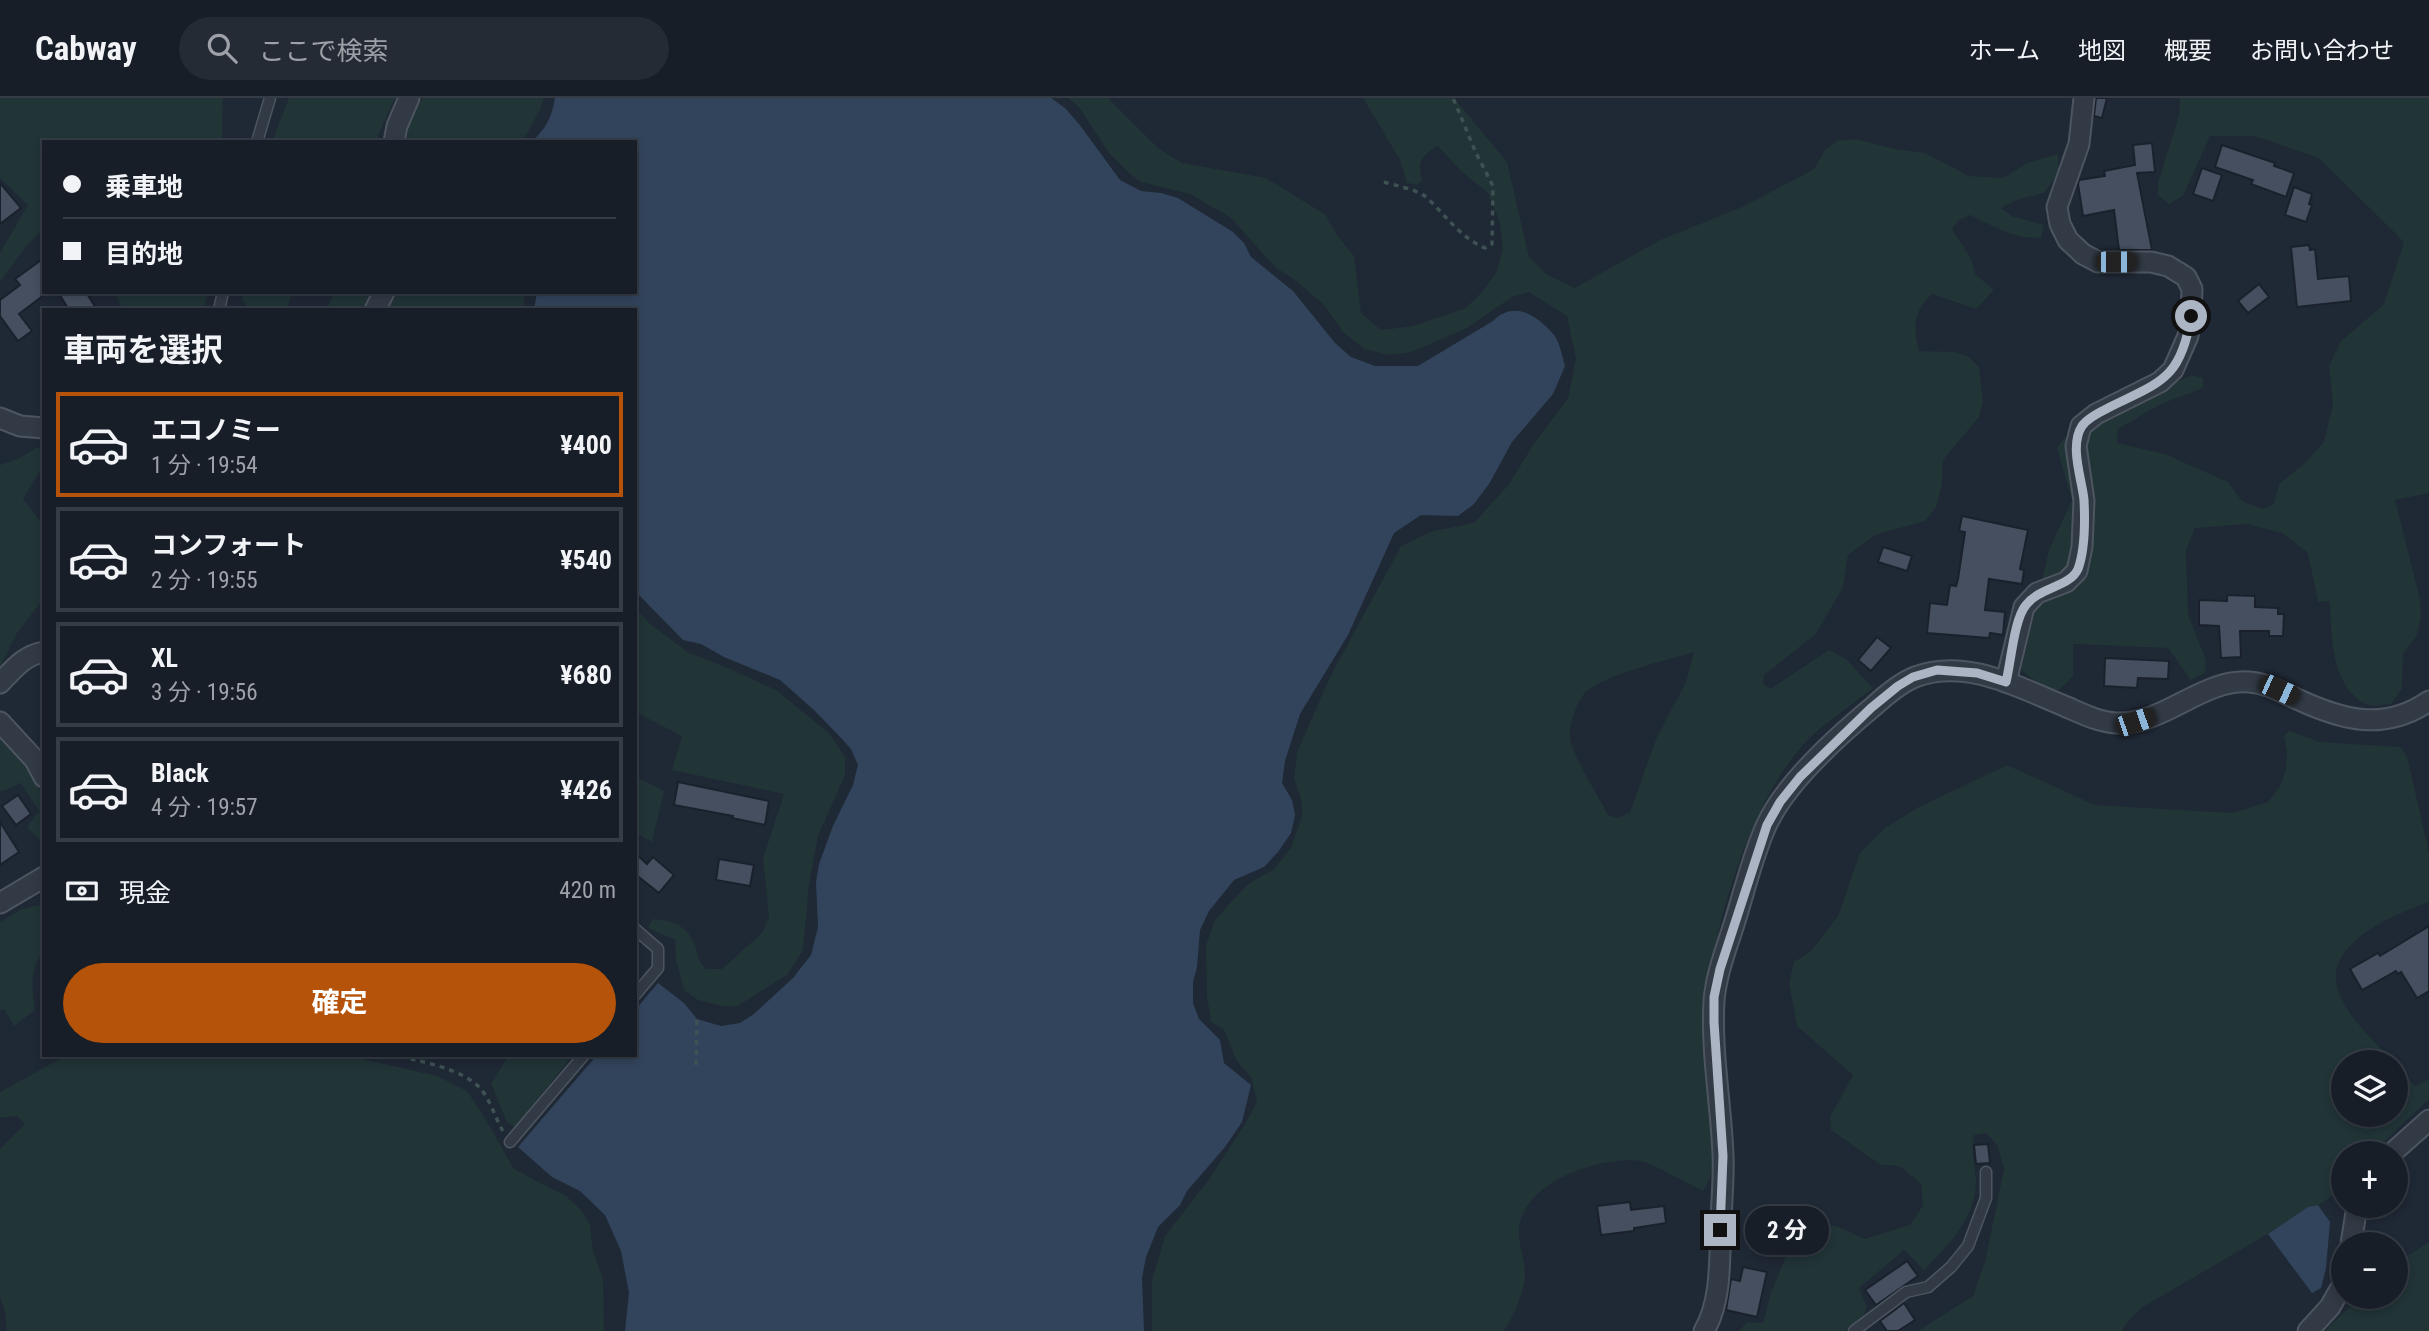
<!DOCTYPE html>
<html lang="ja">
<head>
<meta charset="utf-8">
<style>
  :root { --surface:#171e28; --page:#242b34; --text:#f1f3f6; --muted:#9ea2a8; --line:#363c45; --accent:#b45309 }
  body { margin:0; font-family:"Roboto Condensed","Noto Sans JP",sans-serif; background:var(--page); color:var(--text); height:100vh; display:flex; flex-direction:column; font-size:26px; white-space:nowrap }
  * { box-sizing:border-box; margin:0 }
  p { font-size:23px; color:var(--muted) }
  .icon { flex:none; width:38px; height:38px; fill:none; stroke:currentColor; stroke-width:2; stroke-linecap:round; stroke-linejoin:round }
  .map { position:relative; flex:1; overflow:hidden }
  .panel { position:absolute; left:42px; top:210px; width:595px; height:749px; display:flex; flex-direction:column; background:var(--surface); border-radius:0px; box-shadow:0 4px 10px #0003,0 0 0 2px var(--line) }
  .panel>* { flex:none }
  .banner { position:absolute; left:42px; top:42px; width:595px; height:154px; border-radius:0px; box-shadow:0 4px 10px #0003,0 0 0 2px var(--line); display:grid; align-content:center; height:154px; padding:0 21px; background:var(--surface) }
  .tools { position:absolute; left:2331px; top:952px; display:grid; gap:14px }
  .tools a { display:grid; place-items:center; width:77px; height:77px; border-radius:50%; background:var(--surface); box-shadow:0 4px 10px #0003,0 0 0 2px var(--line); font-size:35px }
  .end { position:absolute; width:32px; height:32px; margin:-16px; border:9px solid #acb5c3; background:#111; box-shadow:0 0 0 4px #111 }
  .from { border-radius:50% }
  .bubble { position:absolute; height:49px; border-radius:24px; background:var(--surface); box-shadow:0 4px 10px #0003,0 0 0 2px var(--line); font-size:23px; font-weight:700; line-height:49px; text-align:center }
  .car { position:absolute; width:21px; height:42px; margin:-21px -10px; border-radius:9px; box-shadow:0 0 5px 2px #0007; background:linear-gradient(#222 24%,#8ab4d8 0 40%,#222 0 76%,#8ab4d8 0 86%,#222 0) }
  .banner b { display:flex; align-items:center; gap:24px; height:66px; font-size:26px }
  .banner b+b { border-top:2px solid var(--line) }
  .banner i { width:18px; height:18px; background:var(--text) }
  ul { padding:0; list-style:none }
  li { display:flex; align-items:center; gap:21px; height:105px; margin:0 14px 10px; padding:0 7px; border:4px solid var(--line); border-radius:0px }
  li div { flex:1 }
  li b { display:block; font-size:26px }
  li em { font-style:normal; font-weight:700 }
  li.current { border-color:var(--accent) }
  li>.icon { width:63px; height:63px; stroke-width:1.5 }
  h2 { padding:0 21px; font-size:32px; line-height:84px }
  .pay { display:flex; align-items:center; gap:18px; height:77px; padding:0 21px; font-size:26px }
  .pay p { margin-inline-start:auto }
  .cta { display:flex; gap:14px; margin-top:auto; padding:14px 21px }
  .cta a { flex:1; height:80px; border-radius:42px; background:var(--accent); color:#fff; font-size:28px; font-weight:700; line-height:80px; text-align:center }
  header { display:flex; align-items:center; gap:42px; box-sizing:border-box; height:98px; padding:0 35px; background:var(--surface); border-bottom:2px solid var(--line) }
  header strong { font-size:33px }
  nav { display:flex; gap:38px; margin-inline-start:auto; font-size:24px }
  .search { width:490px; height:63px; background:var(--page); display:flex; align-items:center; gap:18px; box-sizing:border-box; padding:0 24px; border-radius:38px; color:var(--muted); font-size:26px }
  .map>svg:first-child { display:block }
  .green { fill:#213436; fill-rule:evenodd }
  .water { fill:#32445c }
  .building { fill:#454f5f; stroke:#1a212c; stroke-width:2 }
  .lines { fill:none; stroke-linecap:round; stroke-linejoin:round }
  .service-casing { stroke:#4d5561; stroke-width:13 }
  .minor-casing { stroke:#4d5561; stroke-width:23 }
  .path { stroke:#3e5153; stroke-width:3.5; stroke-dasharray:5 5; stroke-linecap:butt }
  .service { stroke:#323a45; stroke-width:10 }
  .minor { stroke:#323a45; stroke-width:19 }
  .route { stroke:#acb5c3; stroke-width:9 }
</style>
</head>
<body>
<header>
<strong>Cabway</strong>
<div class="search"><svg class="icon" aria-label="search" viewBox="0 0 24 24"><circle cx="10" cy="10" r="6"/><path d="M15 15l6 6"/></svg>ここで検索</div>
<nav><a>ホーム</a><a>地図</a><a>概要</a><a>お問い合わせ</a></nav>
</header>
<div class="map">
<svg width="2429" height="1233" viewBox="0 0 2429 1233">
  <rect width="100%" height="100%" fill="#1f2835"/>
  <g class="green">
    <polygon points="0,0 223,0 222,44 44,44 44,130 28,146 0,183 0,155 28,107 0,80"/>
    <polygon points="289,0 395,0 379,35 377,44 272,44"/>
    <polygon points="423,0 544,0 540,12 522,44 407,44 408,22"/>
    <path d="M1068,0H1108L1158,50L1182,65L1266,80L1326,117L1336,136L1354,158L1361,215L1381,232L1413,228L1466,210L1483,193L1497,173L1503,151L1500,125L1488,95L1461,73L1438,48C1422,57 1417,63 1422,82L1418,87L1407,85L1400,62L1363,0H1454L1507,64L1529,159L1546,176L1575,190L1660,142L1742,109L1814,71L1825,52L1837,43L1855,41L1895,51L1925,55L1969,78L2003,80L2027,65L2058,56L2059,75L2044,95L2019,101L2001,110L2012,118L2044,127L2041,139C2021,144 1988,126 1970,117L1959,122L1952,131L1972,162L1975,176L1994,192L1976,211L1932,196C1913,215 1913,227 1919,253L1955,254L1969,259L1979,269L1983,304L1979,319L1943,362L1942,386L1936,409L1925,423L1875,437L1848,457L1843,489L1816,536L1764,577L1763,586L1770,591L1829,552L1846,561L1873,590C1852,607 1820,628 1803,647C1774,680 1756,719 1741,759C1714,833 1702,900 1705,979C1707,1017 1726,1059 1703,1093C1689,1087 1651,1064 1640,1063C1602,1058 1529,1082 1520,1125C1516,1141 1524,1157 1525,1173C1526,1191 1514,1217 1504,1233H1152V1182L1165,1138L1207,1084L1245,1026L1257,1004L1251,979L1237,963L1224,932L1211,924L1207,899L1206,847L1215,822L1231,804L1248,786L1273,772L1291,750L1302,718L1301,700L1294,681L1297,654L1330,579L1401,448L1433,433L1474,425L1509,386L1533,347L1568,300L1576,261L1567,218L1529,194L1512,199L1467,230L1412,254L1389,257L1364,251L1343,234L1325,208L1294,181L1276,170L1231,120L1190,96L1141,84L1129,75L1109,55L1079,9ZM1694,554L1686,584L1656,641L1630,714L1618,720L1608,717C1599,698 1572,658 1570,639C1569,626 1577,602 1587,593C1610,575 1665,563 1694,554Z"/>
    <path d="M2180,0H2429V395L2395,402L2420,501L2421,519L2417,537L2403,556L2402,591L2391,606C2384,606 2375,609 2369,607C2331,593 2331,536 2330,503L2318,504L2308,455L2282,435L2247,426L2195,430L2186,452L2188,517L2206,562L2205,575L2191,582L2168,550L2073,546V578L2059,592L2043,589L2021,572L2049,452L2072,402L2057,350L2070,333L2086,335L2101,323L2191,277L2203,280V290L2161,306L2118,331L2117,345L2165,356L2228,384L2242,403L2262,411L2274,406L2279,386L2304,366L2324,344L2333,306L2329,268L2341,243L2384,206L2404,144L2319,60L2255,38H2210L2183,98L2169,106L2158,97V85L2179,17Z"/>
    <polygon points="115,194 208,194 203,212 123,212"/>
    <polygon points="242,194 292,194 287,212 250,212 243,203"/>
    <polygon points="335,194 371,194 362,212 326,212"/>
    <polygon points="395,194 524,194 524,212 387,212"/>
    <polygon points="37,349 44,351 44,366 23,401 44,428 44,500 17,535 0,569 0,367 20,360"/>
    <path d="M635,510L649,525L689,555L728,570L776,592L829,635L845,659V677L818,738L809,787L803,852L787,877L738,908H722L698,902L684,892L676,862L675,841L660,836L648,829L653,821C668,822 685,826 692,841C699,852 695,860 706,871H722L762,835L769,819L763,760L784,696L672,672L682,638L635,614Z"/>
    <path d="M2289,633L2320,644L2400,649L2407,658L2429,755V804C2395,817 2320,845 2339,895C2350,922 2375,944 2394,964H2343V1017H2396V967L2415,988L2429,981V1001L2372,1055H2343V1085L2328,1101L2318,1107L2308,1109L2268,1136L2143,1209L2128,1223L2122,1233H1918L1973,1198L1985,1164L2004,1071L1997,1047L1986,1035L1974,1037C1971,1057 1975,1064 1976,1082C1977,1118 1948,1149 1924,1172L1904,1152L1859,1190L1867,1209L1862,1220L1844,1233H1739L1747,1224L1763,1225L1771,1194L1794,1140L1811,1122L1839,1129L1864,1141L1910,1127L1923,1107L1921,1086L1900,1068L1881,1067L1831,1032L1830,1019L1853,977L1797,928L1789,885L1794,864L1811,853L1838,818L1860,755L1885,730L1919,709L2007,667L2095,707L2233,715L2268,704L2280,688L2286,671L2287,653L2284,638Z"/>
    <polygon points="0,634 36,682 44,704 44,741 41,743 27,729 39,713 21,685 0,694"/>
    <polygon points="635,678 664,693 652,744 635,735"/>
    <path d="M44,806V855C28,869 33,894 35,912L14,928L4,911L0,912V824L22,811Z"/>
    <polygon points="67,957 331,957 362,961 437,978 467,993 482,1015 514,1071 566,1098 582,1113 590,1126 593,1153 603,1180 604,1233 7,1233 5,1214 0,1200 0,1051 25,1026 17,1018 0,1020 0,994"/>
    <polygon points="509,957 573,957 515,1030 507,1024 491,986"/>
    <polygon points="2429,1144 2429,1233 2325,1233 2360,1199 2396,1199 2396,1165"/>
  </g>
  <g class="water">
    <path d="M555,0H1051L1065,10L1079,26L1120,82L1141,93L1161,95L1178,100L1233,134L1244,145L1251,159L1293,193L1335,245L1351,259L1375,268H1418L1493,223C1514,202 1537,217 1554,237C1560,245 1562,258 1565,268L1553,296L1512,344L1489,386L1474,406L1458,418L1421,417L1394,435L1348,537L1300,616L1285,663L1282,685L1292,702L1295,717L1291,735L1278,754L1264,769L1234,782L1209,813L1200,832L1197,869L1193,884V905L1199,921L1220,942L1224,965L1251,987L1242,1024L1225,1049L1187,1093L1180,1107L1158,1129L1146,1159L1142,1180L1144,1233H625L629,1195L621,1153L605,1117L580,1093L552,1079L518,1049L597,957H635V912L658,885L684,905L697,921L721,928L740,925L754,916L793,880L811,857L818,829L816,784L819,766L833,728L853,687L858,667L851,651L842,641L814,612L780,582L724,559L701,546L683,542L635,493V212H534L537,194H635V44H531C546,31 552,19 555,0Z"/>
    <polygon points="2318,1107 2330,1124 2326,1170 2321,1190 2312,1195 2268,1136 2308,1109"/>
  </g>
  <g class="building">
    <polygon points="2096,0 2107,0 2102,20 2094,18"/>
    <polygon points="2152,45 2155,74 2137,75 2152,152 2119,152 2114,112 2083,118 2078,86 2079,82 2105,78 2104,73 2135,67 2133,47"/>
    <polygon points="2222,47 2275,65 2274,68 2294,75 2286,99 2251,86 2253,82 2215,69"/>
    <polygon points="2202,70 2222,77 2213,103 2193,96"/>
    <polygon points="0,85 21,110 0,126"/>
    <polygon points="2294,89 2312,96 2309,106 2312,107 2306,124 2285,117"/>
    <polygon points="2309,147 2310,152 2315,151 2318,181 2349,178 2351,203 2297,209 2291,149"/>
    <polygon points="44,160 44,197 19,216 32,233 18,243 0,218 0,202 20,187 15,181"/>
    <polygon points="2259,186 2269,199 2248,215 2238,203"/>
    <polygon points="58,194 86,194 97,212 69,212"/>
    <polygon points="1962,418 2028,432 2020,471 2024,472 2022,486 1989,481 1985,512 2005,514 2003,537 1990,535 1989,540 1927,535 1930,505 1947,507 1950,487 1956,488 1958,481 1965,434 1959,433"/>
    <polygon points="1883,449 1912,458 1907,473 1878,464"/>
    <polygon points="2227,497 2255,498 2255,509 2278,510 2278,516 2284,516 2283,538 2269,538 2269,533 2240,533 2241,559 2221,560 2219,528 2199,527 2199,502 2227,503"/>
    <polygon points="1877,539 1891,550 1871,573 1858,562"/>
    <polygon points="2105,560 2169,563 2168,581 2138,580 2137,590 2104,588"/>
    <polygon points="678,684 769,703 765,727 732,720 733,718 674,707"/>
    <polygon points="18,697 31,716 16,727 2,708"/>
    <polygon points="0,724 19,754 0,767"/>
    <polygon points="635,755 647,766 653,759 674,777 659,795 635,776"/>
    <polygon points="719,761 754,767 750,788 716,782"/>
    <polygon points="2429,828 2429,893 2417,900 2401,874 2398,876 2396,873 2362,892 2350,871 2378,855 2380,858"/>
    <polygon points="1988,1046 1990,1065 1976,1066 1974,1047"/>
    <polygon points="1630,1104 1631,1112 1664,1108 1666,1125 1634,1130 1634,1133 1601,1137 1597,1108"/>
    <polygon points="1907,1163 1918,1178 1876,1207 1865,1192"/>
    <polygon points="1743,1169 1767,1174 1757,1219 1726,1212 1731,1181 1740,1183"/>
    <polygon points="1904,1205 1915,1222 1898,1233 1887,1233 1880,1223"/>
  </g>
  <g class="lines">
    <g class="service-casing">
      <g id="service">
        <polyline points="257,44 270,0"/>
        <polyline points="219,212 223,194"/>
        <polyline points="635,831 658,851 658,870 635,897"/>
        <polyline points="510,1044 584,957"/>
        <polyline points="1854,1233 1906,1194 1928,1189 1951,1169 1968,1148 1986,1100 1986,1074"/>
      </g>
    </g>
    <g class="minor-casing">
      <g id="minor">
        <polyline points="394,44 397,28 409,0"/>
        <polyline points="375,212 384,194"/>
        <polyline points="0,320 20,328 44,330"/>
        <polyline points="2006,584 2024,509 2037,495 2066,484 2077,473 2082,449 2084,403 2076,348 2081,328 2096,316 2160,284 2173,272 2188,238 2191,218 2192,191 2186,179 2168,168 2151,164 2098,164 2083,156 2068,142 2060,126 2057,109 2079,46 2084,0"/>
        <path d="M0,585C13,572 24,557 44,554"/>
        <polyline points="0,624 35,662 44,679"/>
        <polyline points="0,805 44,779"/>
        <polyline points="2392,1055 2429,1022"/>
        <polyline points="2351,1146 2357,1108"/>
        <path d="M1704,1233C1723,1201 1719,1156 1721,1120C1722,1099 1724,1077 1723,1056C1721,1006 1711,954 1714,903C1716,876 1727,849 1735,823C1745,791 1753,756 1767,726C1786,685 1839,637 1874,608C1886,597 1900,585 1915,579C1965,560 2016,588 2062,607C2079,614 2097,624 2116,625C2165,627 2201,581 2249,584C2266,585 2281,594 2297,601C2342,622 2384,634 2429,603"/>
        <polyline points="2308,1233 2330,1209 2343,1186"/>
      </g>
    </g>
    <g class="path">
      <path d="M1384,84C1397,88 1416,91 1426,99C1446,117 1459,139 1485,150L1492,146L1493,88L1476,55L1453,0"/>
      <path d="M391,957C417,962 460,970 479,989C490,1000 495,1020 503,1033"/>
      <polyline points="696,967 697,921"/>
    </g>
    <use href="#service" class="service"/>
    <use href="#minor" class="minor"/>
  </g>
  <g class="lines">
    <path class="route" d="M1720,1132L1723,1058L1714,924V899L1720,871L1767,727L1780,704L1800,679L1871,610L1898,588L1913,579L1937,572L1977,575L2006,584C2011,564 2014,521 2026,507C2040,489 2070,489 2078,471C2085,452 2085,422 2084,402C2082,381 2069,348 2082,328C2087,320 2100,314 2108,310C2160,284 2181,282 2191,218"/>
  </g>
</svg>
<div class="tools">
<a><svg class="icon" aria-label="layers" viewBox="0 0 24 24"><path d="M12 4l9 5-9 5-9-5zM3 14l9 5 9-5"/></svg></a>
<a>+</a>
<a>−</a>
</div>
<i class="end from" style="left:2191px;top:218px"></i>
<i class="end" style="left:1720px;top:1132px"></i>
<div class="bubble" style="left:1745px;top:1108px;width:84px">2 分</div>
<i class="car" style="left:2116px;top:164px;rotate:90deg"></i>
<i class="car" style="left:2279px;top:592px;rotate:115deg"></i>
<i class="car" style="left:2135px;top:624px;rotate:71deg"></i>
<div class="banner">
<b><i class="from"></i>乗車地</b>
<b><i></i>目的地</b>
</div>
<section class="panel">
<h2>車両を選択</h2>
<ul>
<li class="current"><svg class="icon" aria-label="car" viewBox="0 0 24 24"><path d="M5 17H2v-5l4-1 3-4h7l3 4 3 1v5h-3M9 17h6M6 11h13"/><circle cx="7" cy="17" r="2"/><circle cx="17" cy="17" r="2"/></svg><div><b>エコノミー</b><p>1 分 · 19:54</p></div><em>¥400</em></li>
<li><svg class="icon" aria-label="car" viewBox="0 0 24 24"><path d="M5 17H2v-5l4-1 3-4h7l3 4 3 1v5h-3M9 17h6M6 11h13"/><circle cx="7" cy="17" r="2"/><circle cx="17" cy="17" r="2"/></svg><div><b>コンフォート</b><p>2 分 · 19:55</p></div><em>¥540</em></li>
<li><svg class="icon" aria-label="car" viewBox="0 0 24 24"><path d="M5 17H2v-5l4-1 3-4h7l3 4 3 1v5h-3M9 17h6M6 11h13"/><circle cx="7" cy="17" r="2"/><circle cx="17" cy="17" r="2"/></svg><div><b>XL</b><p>3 分 · 19:56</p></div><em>¥680</em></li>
<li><svg class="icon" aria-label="car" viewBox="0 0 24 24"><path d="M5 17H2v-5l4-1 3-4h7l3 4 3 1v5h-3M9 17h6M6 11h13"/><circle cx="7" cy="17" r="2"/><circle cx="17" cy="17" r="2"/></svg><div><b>Black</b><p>4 分 · 19:57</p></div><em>¥426</em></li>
</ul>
<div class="pay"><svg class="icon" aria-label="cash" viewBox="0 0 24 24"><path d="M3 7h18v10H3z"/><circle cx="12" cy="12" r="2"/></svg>現金<p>420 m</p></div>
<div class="cta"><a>確定</a></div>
</section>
</div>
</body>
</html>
